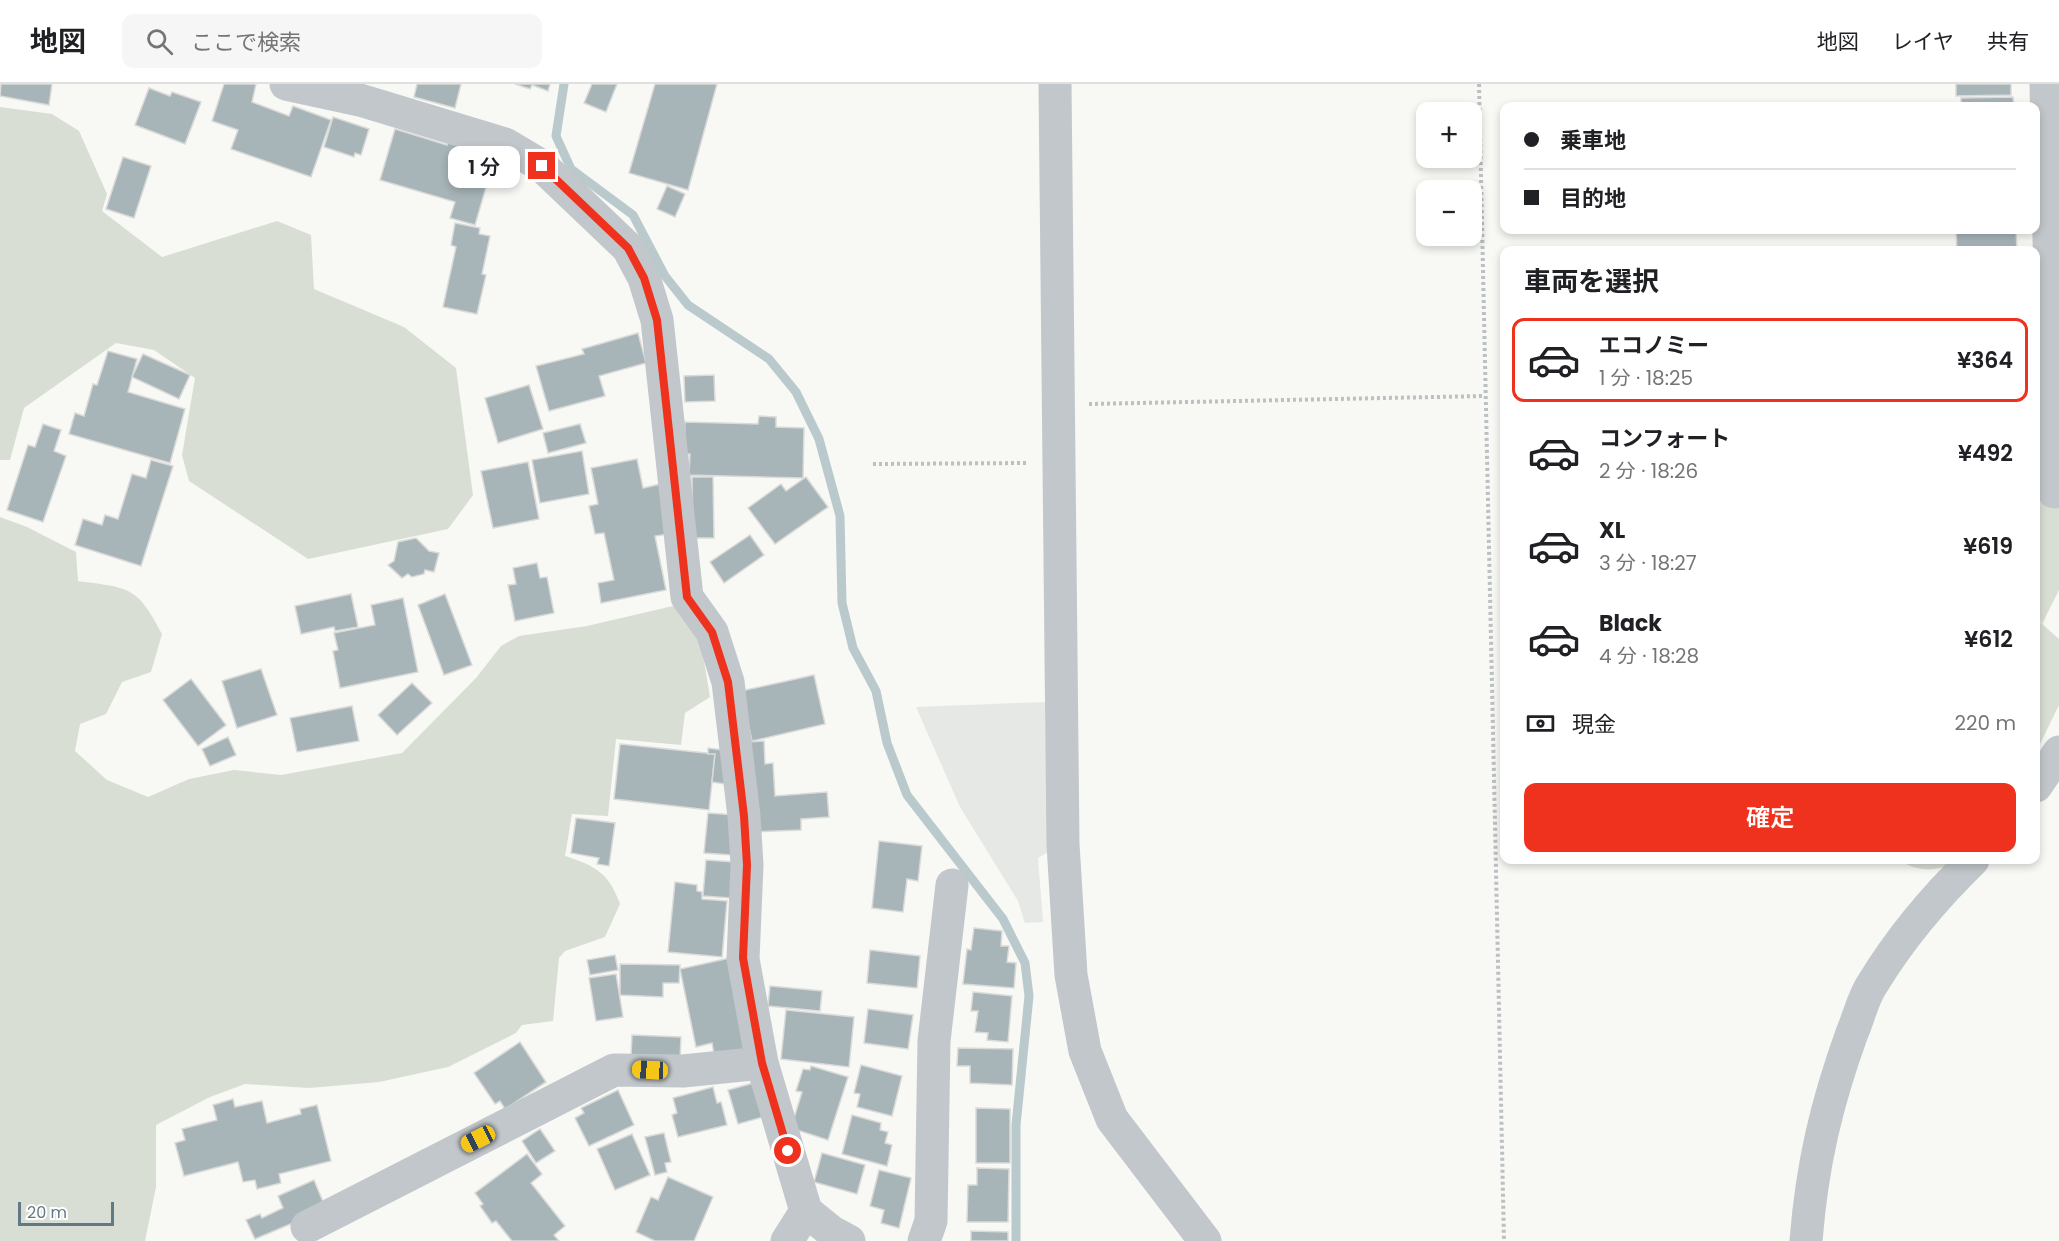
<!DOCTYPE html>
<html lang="ja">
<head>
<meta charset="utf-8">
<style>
  :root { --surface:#fff; --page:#f6f6f6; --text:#202124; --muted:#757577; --line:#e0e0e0; --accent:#ef321e }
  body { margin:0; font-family:Poppins,"Noto Sans JP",sans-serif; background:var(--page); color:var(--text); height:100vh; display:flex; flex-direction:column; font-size:22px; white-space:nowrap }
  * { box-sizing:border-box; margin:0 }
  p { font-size:20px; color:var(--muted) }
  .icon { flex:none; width:33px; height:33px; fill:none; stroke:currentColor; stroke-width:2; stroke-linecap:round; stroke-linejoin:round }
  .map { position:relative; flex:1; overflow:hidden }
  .drawer { position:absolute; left:1500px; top:162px; width:540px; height:618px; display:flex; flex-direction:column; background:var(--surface); border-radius:12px; box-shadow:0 3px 9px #0003 }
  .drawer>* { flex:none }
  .guide { position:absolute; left:1500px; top:18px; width:540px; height:132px; border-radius:12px; box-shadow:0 3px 9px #0003; display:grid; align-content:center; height:132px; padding:0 24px; background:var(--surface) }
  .buttons { position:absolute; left:1416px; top:18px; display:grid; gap:12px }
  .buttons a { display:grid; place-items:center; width:66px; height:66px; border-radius:12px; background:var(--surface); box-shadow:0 3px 9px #0003; font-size:30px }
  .scale { position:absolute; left:18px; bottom:15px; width:96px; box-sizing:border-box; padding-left:6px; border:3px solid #617983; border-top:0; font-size:16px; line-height:21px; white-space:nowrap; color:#617983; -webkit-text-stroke:4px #fff; paint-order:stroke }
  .end { position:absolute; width:27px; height:27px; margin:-14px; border:8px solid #ef321e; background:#fff; box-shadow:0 0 0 3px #fff }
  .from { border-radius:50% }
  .bubble { position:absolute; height:42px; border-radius:12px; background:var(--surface); box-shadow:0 3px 9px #0003; font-size:20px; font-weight:600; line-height:42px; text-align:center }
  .car { position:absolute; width:18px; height:36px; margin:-18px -9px; border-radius:8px; box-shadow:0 0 4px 2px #0007; background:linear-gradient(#f5c518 24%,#345 0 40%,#f5c518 0 76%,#345 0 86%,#f5c518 0) }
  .guide b { display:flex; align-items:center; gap:21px; height:57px; font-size:22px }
  .guide b+b { border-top:2px solid var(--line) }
  .guide i { width:15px; height:15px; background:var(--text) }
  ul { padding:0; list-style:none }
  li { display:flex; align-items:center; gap:18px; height:84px; margin:0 12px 9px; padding:0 12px; border:3px solid transparent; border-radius:12px }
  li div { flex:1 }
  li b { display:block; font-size:22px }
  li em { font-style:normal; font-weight:600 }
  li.active { border-color:var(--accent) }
  li>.icon { width:54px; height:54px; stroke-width:1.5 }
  h2 { padding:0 24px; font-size:27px; line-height:72px }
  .pay { display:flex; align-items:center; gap:15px; height:66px; padding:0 24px; font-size:22px }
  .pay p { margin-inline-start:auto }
  .primary-button { display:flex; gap:12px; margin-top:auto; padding:12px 24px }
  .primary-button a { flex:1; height:69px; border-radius:12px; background:var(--accent); color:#fff; font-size:24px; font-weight:600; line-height:69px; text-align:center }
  header { display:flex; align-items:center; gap:36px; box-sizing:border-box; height:84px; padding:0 30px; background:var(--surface); border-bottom:2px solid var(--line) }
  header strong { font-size:28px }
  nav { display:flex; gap:33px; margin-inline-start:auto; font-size:21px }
  .search { width:420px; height:54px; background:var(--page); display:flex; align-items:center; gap:15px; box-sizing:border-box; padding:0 21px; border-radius:12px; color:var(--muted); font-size:22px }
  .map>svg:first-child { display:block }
  .built { fill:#e6e8e6 }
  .green { fill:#d9ded4 }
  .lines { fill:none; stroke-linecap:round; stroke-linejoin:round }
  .stream { stroke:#b9c9cc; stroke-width:9 }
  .building { fill:#a7b4b8; stroke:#dadad8; stroke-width:1.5 }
  .path { stroke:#bbc0c2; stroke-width:4; stroke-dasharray:3 3; stroke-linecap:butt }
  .minor { stroke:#c1c7ca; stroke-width:33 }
  .route { stroke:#ef321e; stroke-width:8 }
</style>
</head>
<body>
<header>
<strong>地図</strong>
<div class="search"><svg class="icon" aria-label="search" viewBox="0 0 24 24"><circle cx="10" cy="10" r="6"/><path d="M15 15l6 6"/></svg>ここで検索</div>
<nav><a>地図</a><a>レイヤ</a><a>共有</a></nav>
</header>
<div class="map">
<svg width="2059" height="1157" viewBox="0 0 2059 1157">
  <rect width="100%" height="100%" fill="#f8f8f5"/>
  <polygon class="built" points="1045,618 1048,768 1038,774 1043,838 1025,839 1018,817 960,723 916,623"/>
  <g class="green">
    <polygon points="0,23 52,30 79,47 107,110 102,127 162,173 277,137 311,151 314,205 404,243 456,284 473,411 448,445 308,475 189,397 182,371 195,294 154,266 116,259 24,324 10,376 0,376"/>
    <polygon points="2036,413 2059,413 2059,506 2042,540 2059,555 2059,621 2036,668 2036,539 2041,539 2036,526"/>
    <path d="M0,433L27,443L76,468L78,497C130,504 137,502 162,550L151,588L122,598L106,630L80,640L75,667L107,696L148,713L189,695L234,686L281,691L402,669L476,594L501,562L519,552L587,542L673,522L688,527L703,571L710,613L685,629L681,661L616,655L608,732L572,730L565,772C596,782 609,789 620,820L605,853L565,867L559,874L553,937L522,941L516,949L448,983L379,998L309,1004L245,1000L210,1013L156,1041V1103L145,1157H0Z"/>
    <path d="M1900,776H1955C1941,789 1915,788 1900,776Z"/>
  </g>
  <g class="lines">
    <polyline class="stream" points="564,0 556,52 571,85 633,131 665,192 688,221 769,275 796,308 819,355 840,432 842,519 853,564 876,607 887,659 907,711 1003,835 1025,879 1029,912 1016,1041 1016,1157"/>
  </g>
  <g class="building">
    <polygon points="1,0 52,0 49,21 0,12"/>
    <polygon points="224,0 256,0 252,18 289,32 293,22 331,36 311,93 231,65 238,46 212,37"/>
    <polygon points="417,0 461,0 455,24 414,13"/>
    <polygon points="515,0 550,0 548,7 532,1 530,5"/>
    <polygon points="592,0 617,0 606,28 584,19"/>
    <polygon points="655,0 717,0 688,106 629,89"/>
    <polygon points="1956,0 2011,0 2011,11 1956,12"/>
    <polygon points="149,4 170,12 172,8 201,18 185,60 135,41"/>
    <polygon points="2013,13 2014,22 1961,22 1961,14"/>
    <polygon points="333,33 369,45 361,71 355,69 354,73 324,63"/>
    <polygon points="395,45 447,61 449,55 496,69 475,141 450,134 455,118 380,96"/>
    <polygon points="123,73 151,82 134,134 106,125"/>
    <polygon points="667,102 685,110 675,133 657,125"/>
    <polygon points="455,139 480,144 479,150 490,152 482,190 486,191 477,230 443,223 456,163 451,161"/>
    <polygon points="1956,146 2016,146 2017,166 1957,166"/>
    <polygon points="638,249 646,279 599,292 605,312 549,327 536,282 584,270 582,265"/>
    <polygon points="108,267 137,275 128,308 185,325 170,379 69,350 75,329 84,332 93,300 97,301"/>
    <polygon points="143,270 190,291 179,315 132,293"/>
    <polygon points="714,291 715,317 685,318 684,292"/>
    <polygon points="529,301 543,345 498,359 485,314"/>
    <polygon points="759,332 776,333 776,343 804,344 803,394 689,391 690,370 684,370 685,338 758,340"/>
    <polygon points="43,340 61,346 54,367 66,372 43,438 7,426 28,361 35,363"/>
    <polygon points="580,340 586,359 548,369 543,349"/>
    <polygon points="582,367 589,410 540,419 532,376"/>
    <polygon points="637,375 643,404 665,399 675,449 655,452 666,506 601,519 598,499 614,496 604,449 595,450 589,422 598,420 591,384"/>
    <polygon points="151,376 173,382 141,482 75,461 83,435 102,441 105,431 118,435 132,390 146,394"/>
    <polygon points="528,378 539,435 493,444 481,387"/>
    <polygon points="692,393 713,393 714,454 693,454"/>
    <polygon points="806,393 828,423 775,460 748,424 781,400 786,407"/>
    <polygon points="750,451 764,471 724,499 710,478"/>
    <polygon points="416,454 429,467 439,469 434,488 425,486 424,490 412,493 408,490 402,494 388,481 394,477 398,458"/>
    <polygon points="537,479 540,494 547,493 554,529 515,537 508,501 516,500 513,484"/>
    <polygon points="351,510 358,543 335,547 334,543 301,550 295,522"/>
    <polygon points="445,510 472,581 444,591 418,521"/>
    <polygon points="403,514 418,588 340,604 333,567 338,566 334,549 375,541 371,521"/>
    <polygon points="261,585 277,631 237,644 222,597"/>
    <polygon points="814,591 825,640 752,657 741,607"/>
    <polygon points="191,595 226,641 198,662 163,616"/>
    <polygon points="412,599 432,619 397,651 378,631"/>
    <polygon points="352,622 359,657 297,668 290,634"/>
    <polygon points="228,653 236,671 210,682 202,665"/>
    <polygon points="764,657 765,680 773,679 775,712 827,708 829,733 801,735 801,746 752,748 747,658"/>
    <polygon points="620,660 715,670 709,726 614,715"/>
    <polygon points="708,664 729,667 725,700 712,698 715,670 708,670"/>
    <polygon points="708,729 736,731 732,771 704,769"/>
    <polygon points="576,734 615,739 609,782 597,780 599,774 571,769"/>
    <polygon points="879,757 922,762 918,797 907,795 903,828 872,824"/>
    <polygon points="706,776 734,778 731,814 703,812"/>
    <polygon points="675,798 697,801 697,807 702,808 702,815 727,817 722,873 668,868"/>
    <polygon points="974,844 1002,847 1001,862 1009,862 1007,878 1016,879 1014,904 963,900 967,865 971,866"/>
    <polygon points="870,866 920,872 917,904 867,899"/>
    <polygon points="615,871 618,886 590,891 587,876"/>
    <polygon points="730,874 751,967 715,975 712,959 696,963 680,885"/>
    <polygon points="620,880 680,881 679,899 663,899 663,913 620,911"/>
    <polygon points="616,890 623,933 596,937 589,894"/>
    <polygon points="770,902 822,907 820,927 768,922"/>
    <polygon points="973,908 1012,912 1008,958 987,956 988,949 975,948 978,927 971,927"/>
    <polygon points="868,925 913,931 908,965 864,959"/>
    <polygon points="786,926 854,933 849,983 781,975"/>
    <polygon points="632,951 681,953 680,975 631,973"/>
    <polygon points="520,958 546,998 505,1025 500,1017 495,1020 474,989"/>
    <polygon points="958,964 1013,965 1012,1001 970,999 970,982 957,982"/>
    <polygon points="861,981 902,992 892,1032 857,1023 860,1010 854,1009"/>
    <polygon points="811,982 848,993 828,1056 791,1044 802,1008 796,1007 803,985 810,986"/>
    <polygon points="757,998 767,1032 738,1040 728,1006"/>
    <polygon points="713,1003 717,1019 721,1018 727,1041 678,1053 672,1031 677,1029 673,1014"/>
    <polygon points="618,1006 634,1041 589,1062 575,1034 584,1029 581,1024"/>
    <polygon points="233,1015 235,1023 262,1017 267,1039 301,1030 300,1025 317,1021 331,1077 279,1090 281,1099 257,1105 255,1096 243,1098 238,1078 184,1092 175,1059 185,1056 182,1045 217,1036 213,1021"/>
    <polygon points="976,1024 1010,1025 1010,1079 976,1079"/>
    <polygon points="852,1031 881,1039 880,1046 888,1048 885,1059 892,1061 887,1082 842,1070"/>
    <polygon points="540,1045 555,1067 536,1079 522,1057"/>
    <polygon points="664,1049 671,1078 665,1079 667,1088 655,1091 645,1053"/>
    <polygon points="632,1050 650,1091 615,1106 597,1065"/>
    <polygon points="822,1069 865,1081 857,1110 814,1098"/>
    <polygon points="527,1070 542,1090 531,1099 565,1142 554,1151 559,1157 512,1157 496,1137 492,1139 480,1122 483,1120 475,1109"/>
    <polygon points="977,1084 1009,1085 1008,1138 967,1138 968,1101 977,1101"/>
    <polygon points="879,1086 911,1094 899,1144 881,1139 884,1126 870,1122"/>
    <polygon points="668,1093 713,1113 694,1157 655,1157 636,1148 651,1113 658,1116"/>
    <polygon points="314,1096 326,1125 255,1155 246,1136 260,1130 262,1134 283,1124 278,1112"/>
    <polygon points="971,1147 1008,1148 1008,1157 971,1157"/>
  </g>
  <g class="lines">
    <g class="path">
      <polyline points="1479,0 1504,1157"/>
      <polyline points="1089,320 1484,312"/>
      <polyline points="873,380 1027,379"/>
    </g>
    <g class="minor">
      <polyline points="286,0 360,16 505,60 542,82 628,164 644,194 657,236 687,513 712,548 728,598 744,732 747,781 743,875 762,979 806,1127 832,1148 849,1157"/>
      <polyline points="1055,0 1063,760 1071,891 1085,967 1112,1035 1205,1157"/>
      <polyline points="2046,0 2054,408"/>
      <polyline points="2036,702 2059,668"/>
      <polyline points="307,1143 614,986 683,987 762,979"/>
      <polyline points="787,1157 806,1127"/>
      <polyline points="924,1157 931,1137 934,957 952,801"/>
      <path d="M1806,1157C1812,1081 1826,1021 1852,949C1859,933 1863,913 1873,899C1901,853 1935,813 1973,776"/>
    </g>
  </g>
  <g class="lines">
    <polyline class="route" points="542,82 628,164 644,194 657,236 687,513 712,548 728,598 744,732 747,781 743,874 762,979 788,1067"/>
  </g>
</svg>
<div class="buttons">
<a>+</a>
<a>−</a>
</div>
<div class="scale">20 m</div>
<i class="end from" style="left:788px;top:1067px"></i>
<i class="end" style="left:542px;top:82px"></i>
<div class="bubble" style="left:448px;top:62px;width:72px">1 分</div>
<i class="car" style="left:650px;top:986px;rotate:273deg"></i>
<i class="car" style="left:478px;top:1055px;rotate:243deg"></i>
<div class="guide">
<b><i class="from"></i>乗車地</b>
<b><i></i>目的地</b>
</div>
<section class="drawer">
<h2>車両を選択</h2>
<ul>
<li class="active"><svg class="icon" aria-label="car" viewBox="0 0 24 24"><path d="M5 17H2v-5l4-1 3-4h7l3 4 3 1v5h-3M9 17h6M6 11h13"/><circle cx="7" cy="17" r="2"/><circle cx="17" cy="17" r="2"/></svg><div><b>エコノミー</b><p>1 分 · 18:25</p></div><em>¥364</em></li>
<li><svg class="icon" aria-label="car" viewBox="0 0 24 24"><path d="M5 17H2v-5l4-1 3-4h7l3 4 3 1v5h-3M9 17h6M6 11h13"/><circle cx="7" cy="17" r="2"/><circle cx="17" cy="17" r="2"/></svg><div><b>コンフォート</b><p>2 分 · 18:26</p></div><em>¥492</em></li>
<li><svg class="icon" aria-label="car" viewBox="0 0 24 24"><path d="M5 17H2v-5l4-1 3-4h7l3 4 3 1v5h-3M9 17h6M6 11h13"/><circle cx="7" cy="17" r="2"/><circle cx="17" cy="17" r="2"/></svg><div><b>XL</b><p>3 分 · 18:27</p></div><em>¥619</em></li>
<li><svg class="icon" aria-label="car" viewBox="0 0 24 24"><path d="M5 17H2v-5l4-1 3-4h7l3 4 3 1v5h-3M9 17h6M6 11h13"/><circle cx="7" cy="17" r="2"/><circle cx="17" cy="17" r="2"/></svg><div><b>Black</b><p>4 分 · 18:28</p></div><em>¥612</em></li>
</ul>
<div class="pay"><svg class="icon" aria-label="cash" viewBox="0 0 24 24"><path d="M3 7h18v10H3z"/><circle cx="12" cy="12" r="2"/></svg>現金<p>220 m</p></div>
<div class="primary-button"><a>確定</a></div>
</section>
</div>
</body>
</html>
